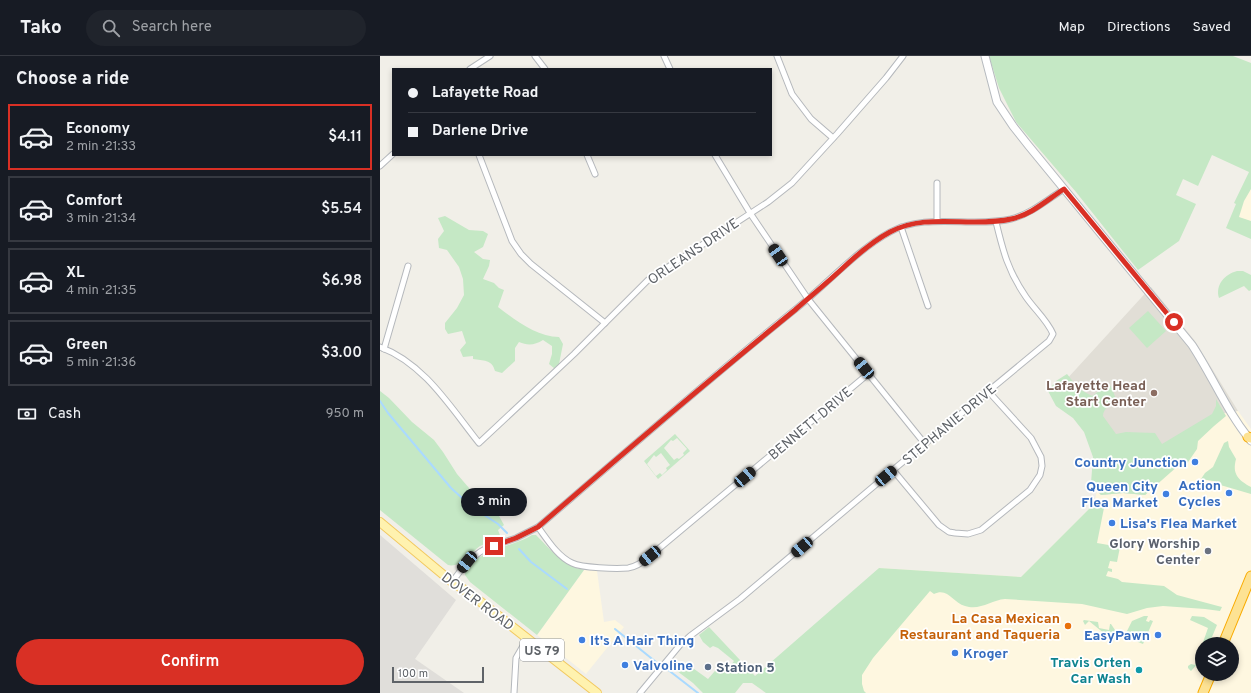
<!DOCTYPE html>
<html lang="en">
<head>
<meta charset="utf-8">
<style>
  :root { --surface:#171b24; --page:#20242c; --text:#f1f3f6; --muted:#9ea1a6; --line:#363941; --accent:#d93025 }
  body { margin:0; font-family:Overpass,sans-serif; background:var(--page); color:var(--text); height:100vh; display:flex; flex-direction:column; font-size:15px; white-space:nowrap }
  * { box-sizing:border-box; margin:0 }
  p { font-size:13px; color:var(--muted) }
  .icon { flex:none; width:22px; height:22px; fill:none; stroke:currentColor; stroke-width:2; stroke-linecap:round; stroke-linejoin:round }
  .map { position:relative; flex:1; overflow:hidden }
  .panel { display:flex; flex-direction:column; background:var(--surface); width:380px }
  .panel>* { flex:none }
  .hud { position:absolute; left:12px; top:12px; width:380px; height:88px; border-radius:0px; box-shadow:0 2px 6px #0003; display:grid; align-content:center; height:88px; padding:0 16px; background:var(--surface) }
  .buttons { position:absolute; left:815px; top:581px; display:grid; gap:8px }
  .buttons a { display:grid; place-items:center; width:44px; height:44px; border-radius:50%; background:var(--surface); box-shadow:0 2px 6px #0003; font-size:20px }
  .scale { position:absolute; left:12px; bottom:10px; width:92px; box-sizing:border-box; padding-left:4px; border:2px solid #5f6368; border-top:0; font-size:11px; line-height:14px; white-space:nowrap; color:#5f6368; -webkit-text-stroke:3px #fff; paint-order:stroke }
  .end { position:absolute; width:18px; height:18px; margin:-9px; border:5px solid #d93025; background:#fff; box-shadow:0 0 0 2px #fff }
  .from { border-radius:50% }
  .bubble { position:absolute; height:28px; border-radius:14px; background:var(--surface); box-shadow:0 2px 6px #0003; font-size:13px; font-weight:600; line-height:28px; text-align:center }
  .car { position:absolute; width:12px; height:24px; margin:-12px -6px; border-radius:5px; box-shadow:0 0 3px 1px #0007; background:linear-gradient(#222 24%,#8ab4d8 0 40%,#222 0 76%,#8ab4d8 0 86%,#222 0) }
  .hud b { display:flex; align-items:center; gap:14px; height:38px; font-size:15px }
  .hud b+b { border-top:1px solid var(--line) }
  .hud i { width:10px; height:10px; background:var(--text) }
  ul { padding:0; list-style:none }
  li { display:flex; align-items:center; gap:12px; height:66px; margin:0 8px 6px; padding:0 8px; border:2px solid var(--line); border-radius:0px }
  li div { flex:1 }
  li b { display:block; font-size:15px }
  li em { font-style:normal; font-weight:600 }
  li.selected { border-color:var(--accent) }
  li>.icon { width:36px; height:36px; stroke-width:1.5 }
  h2 { padding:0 16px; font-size:18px; line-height:48px }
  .pay { display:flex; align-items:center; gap:10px; height:44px; padding:0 16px; font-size:15px }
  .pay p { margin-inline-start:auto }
  .cta { display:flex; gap:8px; margin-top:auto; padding:8px 16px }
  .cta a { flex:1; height:46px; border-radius:24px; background:var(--accent); color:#fff; font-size:16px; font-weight:600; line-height:46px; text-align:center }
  header { display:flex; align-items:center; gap:24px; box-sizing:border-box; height:56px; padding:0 20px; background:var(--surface); border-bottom:1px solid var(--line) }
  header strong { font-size:19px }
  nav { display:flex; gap:22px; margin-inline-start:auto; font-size:14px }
  .search { width:280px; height:36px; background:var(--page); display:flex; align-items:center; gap:10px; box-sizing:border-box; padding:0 14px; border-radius:22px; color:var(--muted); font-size:15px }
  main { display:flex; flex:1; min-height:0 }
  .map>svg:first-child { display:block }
  .commercial { fill:#fef7e0; fill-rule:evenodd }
  .industrial { fill:#e0deda }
  .education { fill:#e1ded6 }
  .green { fill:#c5e8c5; fill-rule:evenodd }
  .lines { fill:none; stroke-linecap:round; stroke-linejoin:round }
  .stream { stroke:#aadaff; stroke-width:2 }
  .street-casing { stroke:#b5b8bc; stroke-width:7 }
  .secondary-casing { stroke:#b6babf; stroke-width:9 }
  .primary-casing { stroke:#f2c960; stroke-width:10 }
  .highway-casing { stroke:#f9ab00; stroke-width:11 }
  .street { stroke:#fff; stroke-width:5 }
  .secondary { stroke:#fff; stroke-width:7 }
  .primary { stroke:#fff2af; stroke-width:8 }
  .highway { stroke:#fde293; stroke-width:9 }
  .route { stroke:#d93025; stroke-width:5 }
  .education-dot { fill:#8d6e63; stroke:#fff; stroke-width:1.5 }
  .shop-dot { fill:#3f7fe0; stroke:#fff; stroke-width:1.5 }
  .worship-dot { fill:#6b7280; stroke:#fff; stroke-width:1.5 }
  .food-dot { fill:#e8710a; stroke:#fff; stroke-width:1.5 }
  .service-dot { fill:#5c6f8a; stroke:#fff; stroke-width:1.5 }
  .culture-dot { fill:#0f9aa8; stroke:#fff; stroke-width:1.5 }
  .labels { text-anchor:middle; stroke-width:3.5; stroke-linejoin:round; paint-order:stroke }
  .shield { fill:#fff; stroke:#8f9295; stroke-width:1 }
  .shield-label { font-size:13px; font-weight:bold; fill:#5f6368 }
  .street-label { font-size:14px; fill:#5f6368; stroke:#fff }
  .education-label { font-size:14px; font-weight:bold; fill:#785e54; stroke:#fff; text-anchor:end }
  .shop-label { font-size:14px; font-weight:bold; fill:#366cbe; stroke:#fff; text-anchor:end }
  .worship-label { font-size:14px; font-weight:bold; fill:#5b616d; stroke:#fff; text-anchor:end }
  .food-label { font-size:14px; font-weight:bold; fill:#c56008; stroke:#fff; text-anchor:end }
  .culture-label { font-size:14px; font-weight:bold; fill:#0d838f; stroke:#fff; text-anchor:end }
  .service-label { font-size:14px; font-weight:bold; fill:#4e5e75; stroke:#fff; text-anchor:start }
</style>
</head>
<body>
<header>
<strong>Tako</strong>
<div class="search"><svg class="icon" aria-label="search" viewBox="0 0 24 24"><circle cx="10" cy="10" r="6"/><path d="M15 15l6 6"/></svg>Search here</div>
<nav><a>Map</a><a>Directions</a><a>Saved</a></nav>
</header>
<main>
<section class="panel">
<h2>Choose a ride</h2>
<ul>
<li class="selected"><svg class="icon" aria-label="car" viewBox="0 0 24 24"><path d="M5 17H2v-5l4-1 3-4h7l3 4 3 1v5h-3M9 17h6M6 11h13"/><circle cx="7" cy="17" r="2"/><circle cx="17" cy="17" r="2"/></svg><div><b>Economy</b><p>2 min · 21:33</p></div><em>$4.11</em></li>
<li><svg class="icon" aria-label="car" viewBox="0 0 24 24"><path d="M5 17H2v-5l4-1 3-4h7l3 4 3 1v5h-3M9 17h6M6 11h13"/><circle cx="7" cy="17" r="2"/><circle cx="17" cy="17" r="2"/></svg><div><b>Comfort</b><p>3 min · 21:34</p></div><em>$5.54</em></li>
<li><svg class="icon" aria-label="car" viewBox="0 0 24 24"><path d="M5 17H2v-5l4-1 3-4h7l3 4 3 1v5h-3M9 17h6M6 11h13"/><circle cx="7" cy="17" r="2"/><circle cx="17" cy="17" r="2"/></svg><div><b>XL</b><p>4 min · 21:35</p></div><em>$6.98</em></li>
<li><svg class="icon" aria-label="car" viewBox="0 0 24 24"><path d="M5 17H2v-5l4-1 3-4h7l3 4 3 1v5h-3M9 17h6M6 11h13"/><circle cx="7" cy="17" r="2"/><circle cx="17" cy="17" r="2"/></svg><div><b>Green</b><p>5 min · 21:36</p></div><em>$3.00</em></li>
</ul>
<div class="pay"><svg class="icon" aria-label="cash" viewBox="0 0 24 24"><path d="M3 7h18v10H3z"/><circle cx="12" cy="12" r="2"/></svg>Cash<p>950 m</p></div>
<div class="cta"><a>Confirm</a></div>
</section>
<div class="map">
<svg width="871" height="637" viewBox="0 0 871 637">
  <rect width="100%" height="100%" fill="#f1efe8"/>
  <g class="commercial">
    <polygon points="871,126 871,171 854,163"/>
    <path d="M858,355L871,373V637H396L499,512L641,521L714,448L717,435L721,439L743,437L765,439L839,358ZM822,588H852V618H822Z"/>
    <polygon points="204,514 217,515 224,566 235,564 244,571 206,618 157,579"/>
  </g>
  <polygon class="industrial" points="0,479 76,544 35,603 84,637 0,637"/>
  <polygon class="education" points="771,231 815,285 858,355 839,358 765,439 743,437 721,439 717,435 722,409 686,324"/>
  <g class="green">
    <polygon points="609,0 853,0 871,7 871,133 864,145 859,161 871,165 871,183 846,172 856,148 854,147 869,116 832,99 818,130 803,123 796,139 816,148 799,185 758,214 696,136 636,66 619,32"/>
    <path d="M65,160L89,174L103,175L108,178L103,191L94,196L103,203L110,204L109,210L103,223L114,227L119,232L124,234L118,251C135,264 157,281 179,281L183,288L179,308L175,313L169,308L172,298V290L163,284C155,289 148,290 139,286L135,292V305L122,317L115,315C112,303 103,305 93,303V300L83,301L80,294L86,287L82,275L68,278L65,273V267L77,252L84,239L83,223L79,211L67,194L59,192L58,183L64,175L58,162Z"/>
    <path d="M857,215H863L871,219V234L869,235L864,230L839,242C835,229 845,218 857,215Z"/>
    <polygon points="768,255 786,275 767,292 749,272"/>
    <path d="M687,318L699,333L712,340L725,331L731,330L736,343C731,348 723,353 723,360L736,378L746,376L775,377L782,388L832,358L836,350V343L846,360L834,370L818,385L817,393L804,412L799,409L765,439L743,437L721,439L711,427L713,401L704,376L693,362L676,350L668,335L676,325Z"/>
    <path d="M0,335L9,342L32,366L54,384L63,396L77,418L101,446L113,449L124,469L118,474L121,482C115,484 107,487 100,490C90,497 81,512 68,509L0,454Z"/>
    <path d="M295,378L310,395L278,423L264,405ZM297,382L307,393L303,397L304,399L299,403L297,402L294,404L284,392L291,384L293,385ZM281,397L290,409L286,412L287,414L282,419L280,417L276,420L267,408L274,399L276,401Z"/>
    <path d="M848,385L849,391L856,403C852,418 858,424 871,431V438L837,428L833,425L821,423L825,417L833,411L844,387Z"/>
    <path d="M714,448L724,452L717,487L740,491L737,506L730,505L728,512L732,513V516L728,515L726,520L738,523L742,526L784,530L797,539L838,550L842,551L840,555L825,553L783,550L767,552L747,558L702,548L625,543C611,544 600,555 585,550C573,547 568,531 554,538L550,535L493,602L482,619V628L484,635L486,637H386L372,627H363L355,637H323L313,627L289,609L296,606L306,614L310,610L328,623L340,609L347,614L354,605L338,592L333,590L330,592L323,586L319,579L329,571L375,620L499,512L641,521Z"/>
    <path d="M152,479H156C170,493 183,510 204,514L157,579L90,526L85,519C87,496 136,490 152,479Z"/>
    <path d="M764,560H768L766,565L769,566L770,564L773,565L763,588L758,586L757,585C752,585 748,583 748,578L746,577L752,565Z"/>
    <polygon points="812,560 824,561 837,569 829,588 822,588 822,603 811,615 808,612 808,610 811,608 815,609 828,572 810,564"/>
    <polygon points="704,564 718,566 719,572 729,574 730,568 731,568 737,577 732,588 730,589 728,587 731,583 709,565 705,569 703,565"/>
  </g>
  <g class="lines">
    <g class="stream">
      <polyline points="0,345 8,357 71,432 92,451 118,468 127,477"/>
      <polyline points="139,493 151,506 187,533"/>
      <polyline points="235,573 276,606"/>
      <polyline points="287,613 318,637"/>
    </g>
    <g class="street-casing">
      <g id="street">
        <polyline points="155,0 165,13"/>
        <polyline points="284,0 290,13"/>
        <polyline points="397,0 412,38 431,63 453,82"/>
        <polyline points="90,13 110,0"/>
        <polyline points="99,99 132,185 141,198 151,208 225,267"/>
        <polyline points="207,99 215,118"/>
        <polyline points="335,99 370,157 428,243 545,388"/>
        <polyline points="0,110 13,98"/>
        <polyline points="557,127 557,165"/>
        <polyline points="521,171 548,250"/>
        <path d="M0,291C44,307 71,352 99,387L194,298L268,224L388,146L412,127L457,78L506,22L523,0"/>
        <polyline points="4,293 28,210"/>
        <polyline points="513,414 559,469 569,476 575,477 588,478 601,474 650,434 660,419 662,410 661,401 651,382 608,335"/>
        <path d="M158,471C167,483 177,500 192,507C202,512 236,513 248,512C256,511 263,506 270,500L488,318"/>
        <path d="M72,526L87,506L100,496L107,492L136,482L158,471C244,397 329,323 417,252C447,228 477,194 510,176C547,156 591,172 631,163C651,158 667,144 684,133"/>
        <polyline points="134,637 136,602 147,583"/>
        <path d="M260,637L300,589L310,580L360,543L513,414L669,285L673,278C667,264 655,254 646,241C628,215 623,195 616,166"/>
      </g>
    </g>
    <g class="secondary-casing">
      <path id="secondary" d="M605,0L617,46L633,70L648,89L812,289C833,321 847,356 871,385"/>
    </g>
    <g class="primary-casing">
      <polyline id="primary" points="0,466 72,526 88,536 217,637"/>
    </g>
    <g class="highway-casing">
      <g id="highway">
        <polyline points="868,381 871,382"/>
        <polyline points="843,588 871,520"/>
        <polyline points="823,637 831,618"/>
      </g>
    </g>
    <use href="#street" class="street"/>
    <use href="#secondary" class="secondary"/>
    <use href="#primary" class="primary"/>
    <use href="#highway" class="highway"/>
  </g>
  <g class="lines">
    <path class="route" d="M114,490L136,482L158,471C242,398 328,325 415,254C431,240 448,226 464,211C478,198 493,185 510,176C547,156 591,172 631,163C651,159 667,144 684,133L794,266"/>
  </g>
  <circle class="education-dot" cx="774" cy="337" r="4"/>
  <g class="shop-dot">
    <circle cx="815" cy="406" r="4"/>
    <circle cx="849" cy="437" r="4"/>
    <circle cx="786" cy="438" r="4"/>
    <circle cx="732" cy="467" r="4"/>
    <circle cx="778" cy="579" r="4"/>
    <circle cx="202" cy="584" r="4"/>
    <circle cx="575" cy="597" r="4"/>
    <circle cx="245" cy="609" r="4"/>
  </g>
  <circle class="worship-dot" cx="828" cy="495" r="4"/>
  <circle class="food-dot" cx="688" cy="570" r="4"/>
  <circle class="service-dot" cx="328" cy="611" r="4"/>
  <circle class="culture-dot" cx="759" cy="614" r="4"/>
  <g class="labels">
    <rect class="shield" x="140" y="583" width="44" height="22" rx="3"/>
    <g class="shield-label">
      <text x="162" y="599">US 79</text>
    </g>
    <g class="street-label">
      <text transform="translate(313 195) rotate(-34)" y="5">ORLEANS DRIVE</text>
      <text transform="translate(430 367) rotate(-40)" y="5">BENNETT DRIVE</text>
      <text transform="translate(569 368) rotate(-40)" y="5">STEPHANIE DRIVE</text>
      <text transform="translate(98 545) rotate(37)" y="5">DOVER ROAD</text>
    </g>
    <g class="education-label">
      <text x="766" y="334">Lafayette Head<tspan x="766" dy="16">Start Center</tspan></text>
    </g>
    <g class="shop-label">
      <text x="807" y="411">Country Junction</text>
      <text x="841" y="434">Action<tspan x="841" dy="16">Cycles</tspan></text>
      <text x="778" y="435">Queen City<tspan x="778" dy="16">Flea Market</tspan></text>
      <text x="740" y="472" text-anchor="start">Lisa's Flea Market</text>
      <text x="770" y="584">EasyPawn</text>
      <text x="210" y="589" text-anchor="start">It's A Hair Thing</text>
      <text x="583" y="602" text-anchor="start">Kroger</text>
      <text x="253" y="614" text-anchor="start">Valvoline</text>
    </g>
    <g class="worship-label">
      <text x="820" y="492">Glory Worship<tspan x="820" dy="16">Center</tspan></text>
    </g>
    <g class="food-label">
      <text x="680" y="567">La Casa Mexican<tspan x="680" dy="16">Restaurant and Taqueria</tspan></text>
    </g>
    <g class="culture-label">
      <text x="751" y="611">Travis Orten<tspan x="751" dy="16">Car Wash</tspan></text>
    </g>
    <g class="service-label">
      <text x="336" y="616">Station 5</text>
    </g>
  </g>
</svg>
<div class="buttons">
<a><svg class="icon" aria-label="layers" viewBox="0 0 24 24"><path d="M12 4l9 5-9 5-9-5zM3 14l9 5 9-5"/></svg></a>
</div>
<div class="scale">100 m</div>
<i class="end from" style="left:794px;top:266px"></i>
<i class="end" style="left:114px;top:490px"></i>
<div class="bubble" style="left:81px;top:432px;width:66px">3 min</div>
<i class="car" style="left:398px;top:199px;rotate:326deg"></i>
<i class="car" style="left:484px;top:312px;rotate:321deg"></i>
<i class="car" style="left:506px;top:420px;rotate:50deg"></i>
<i class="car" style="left:365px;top:421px;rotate:49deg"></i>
<i class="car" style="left:422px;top:491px;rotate:229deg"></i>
<i class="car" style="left:270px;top:500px;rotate:231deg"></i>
<i class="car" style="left:87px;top:506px;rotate:219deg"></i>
<div class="hud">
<b><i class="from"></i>Lafayette Road</b>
<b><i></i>Darlene Drive</b>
</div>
</div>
</main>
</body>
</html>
